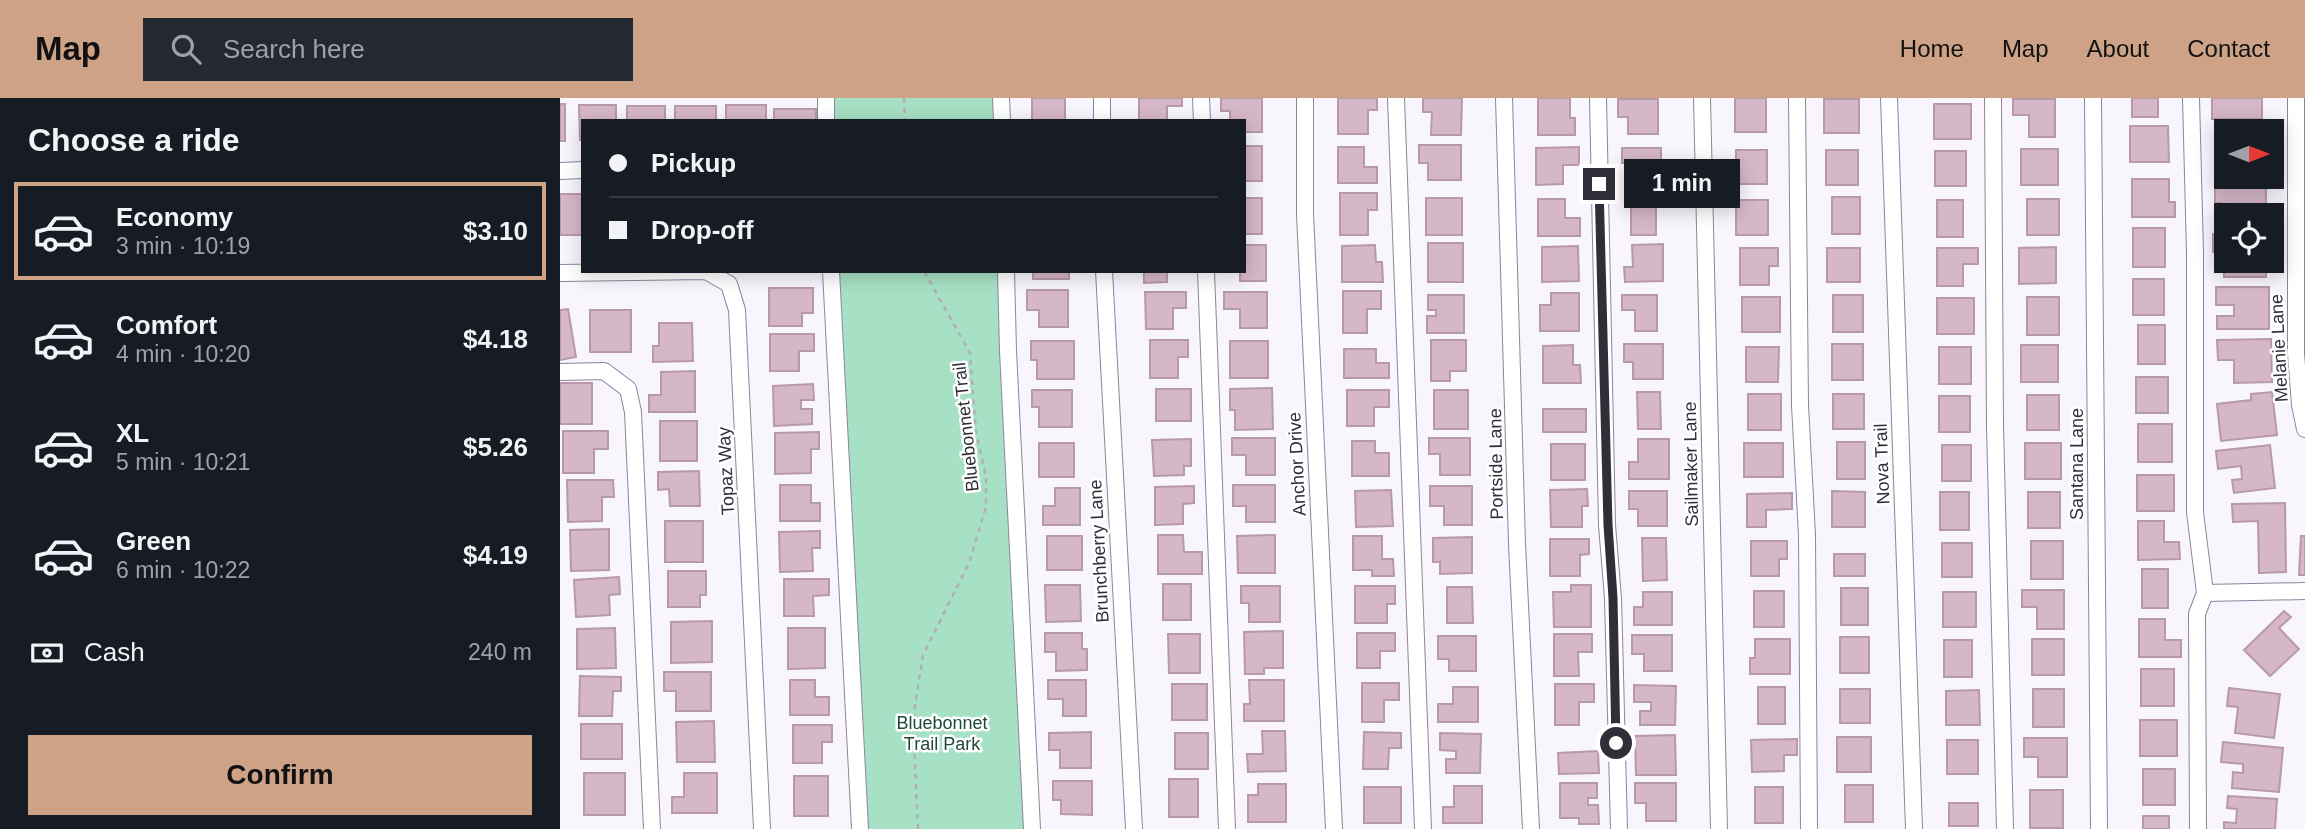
<!DOCTYPE html>
<html lang="en">
<head>
<meta charset="utf-8">
<style>
  :root { --surface:#171b24; --page:#242831; --text:#f1f3f6; --muted:#9ea1a6; --line:#363941; --accent:#cda287 }
  body { margin:0; font-family:Helvetica,sans-serif; background:var(--page); color:var(--text); height:100vh; display:flex; flex-direction:column; font-size:26px; white-space:nowrap }
  * { box-sizing:border-box; margin:0 }
  p { font-size:23px; color:var(--muted) }
  .icon { flex:none; width:38px; height:38px; fill:none; stroke:currentColor; stroke-width:2; stroke-linecap:round; stroke-linejoin:round }
  .map { position:relative; flex:1; overflow:hidden }
  .drawer { display:flex; flex-direction:column; background:var(--surface); width:560px }
  .drawer>* { flex:none }
  .hud { position:absolute; left:21px; top:21px; width:665px; height:154px; border-radius:0px; box-shadow:0 4px 18px #0003; display:grid; align-content:center; height:154px; padding:0 28px; background:var(--surface) }
  .needle { width:46px; rotate:90deg }
  .tools { position:absolute; left:1654px; top:21px; display:grid; gap:14px }
  .tools a { display:grid; place-items:center; width:70px; height:70px; border-radius:0px; background:var(--surface); box-shadow:0 4px 18px #0003; font-size:35px }
  .end { position:absolute; width:32px; height:32px; margin:-16px; border:9px solid #312e39; background:#fff; box-shadow:0 0 0 4px #fff }
  .from { border-radius:50% }
  .bubble { position:absolute; height:49px; border-radius:0px; background:var(--surface); box-shadow:0 4px 18px #0003; font-size:23px; font-weight:600; line-height:49px; text-align:center }
  .hud b { display:flex; align-items:center; gap:24px; height:66px; font-size:26px }
  .hud b+b { border-top:2px solid var(--line) }
  .hud i { width:18px; height:18px; background:var(--text) }
  ul { padding:0; list-style:none }
  li { display:flex; align-items:center; gap:21px; height:98px; margin:0 14px 10px; padding:0 14px; border:4px solid transparent; border-radius:0px }
  li div { flex:1 }
  li b { display:block; font-size:26px }
  li em { font-style:normal; font-weight:600 }
  li.on { border-color:var(--accent) }
  li>.icon { width:63px; height:63px; stroke-width:1.5 }
  h2 { padding:0 28px; font-size:32px; line-height:84px }
  .pay { display:flex; align-items:center; gap:18px; height:77px; padding:0 28px; font-size:26px }
  .pay p { margin-inline-start:auto }
  .action { display:flex; gap:14px; margin-top:auto; padding:14px 28px }
  .action a { flex:1; height:80px; border-radius:0px; background:var(--accent); color:#111; font-size:28px; font-weight:600; line-height:80px; text-align:center }
  header { display:flex; align-items:center; gap:42px; box-sizing:border-box; height:98px; padding:0 35px; background:var(--accent); color:#111 }
  header strong { font-size:33px }
  nav { display:flex; gap:38px; margin-inline-start:auto; font-size:24px }
  .search { width:490px; height:63px; background:var(--page); display:flex; align-items:center; gap:18px; box-sizing:border-box; padding:0 24px; border-radius:0px; color:var(--muted); font-size:26px }
  main { display:flex; flex:1; min-height:0 }
  .map>svg:first-child { display:block }
  .green { fill:#a6e1c5 }
  .building { fill:#d6b7c7; stroke:#b799a9; stroke-width:2 }
  .lines { fill:none; stroke-linecap:round; stroke-linejoin:round }
  .minor-casing { stroke:#8d84a0; stroke-width:18 }
  .path { stroke:#b1aeb6; stroke-width:2.5; stroke-dasharray:5 5; stroke-linecap:butt }
  .minor { stroke:#fff; stroke-width:16 }
  .route { stroke:#312e39; stroke-width:9 }
  .labels { text-anchor:middle; stroke-width:5; stroke-linejoin:round; paint-order:stroke }
  .street-label { font-size:18px; fill:#312e39; stroke:#fff }
  .park-label { font-size:18px; fill:#1d4a37; stroke:#fff }
</style>
</head>
<body>
<header>
<strong>Map</strong>
<div class="search"><svg class="icon" aria-label="search" viewBox="0 0 24 24"><circle cx="10" cy="10" r="6"/><path d="M15 15l6 6"/></svg>Search here</div>
<nav><a>Home</a><a>Map</a><a>About</a><a>Contact</a></nav>
</header>
<main>
<section class="drawer">
<h2>Choose a ride</h2>
<ul>
<li class="on"><svg class="icon" aria-label="car" viewBox="0 0 24 24"><path d="M5 17H2v-5l4-1 3-4h7l3 4 3 1v5h-3M9 17h6M6 11h13"/><circle cx="7" cy="17" r="2"/><circle cx="17" cy="17" r="2"/></svg><div><b>Economy</b><p>3 min · 10:19</p></div><em>$3.10</em></li>
<li><svg class="icon" aria-label="car" viewBox="0 0 24 24"><path d="M5 17H2v-5l4-1 3-4h7l3 4 3 1v5h-3M9 17h6M6 11h13"/><circle cx="7" cy="17" r="2"/><circle cx="17" cy="17" r="2"/></svg><div><b>Comfort</b><p>4 min · 10:20</p></div><em>$4.18</em></li>
<li><svg class="icon" aria-label="car" viewBox="0 0 24 24"><path d="M5 17H2v-5l4-1 3-4h7l3 4 3 1v5h-3M9 17h6M6 11h13"/><circle cx="7" cy="17" r="2"/><circle cx="17" cy="17" r="2"/></svg><div><b>XL</b><p>5 min · 10:21</p></div><em>$5.26</em></li>
<li><svg class="icon" aria-label="car" viewBox="0 0 24 24"><path d="M5 17H2v-5l4-1 3-4h7l3 4 3 1v5h-3M9 17h6M6 11h13"/><circle cx="7" cy="17" r="2"/><circle cx="17" cy="17" r="2"/></svg><div><b>Green</b><p>6 min · 10:22</p></div><em>$4.19</em></li>
</ul>
<div class="pay"><svg class="icon" aria-label="cash" viewBox="0 0 24 24"><path d="M3 7h18v10H3z"/><circle cx="12" cy="12" r="2"/></svg>Cash<p>240 m</p></div>
<div class="action"><a>Confirm</a></div>
</section>
<div class="map">
<svg width="1745" height="731" viewBox="0 0 1745 731">
  <rect width="100%" height="100%" fill="#f8f6fc"/>
  <g class="green">
    <rect x="271" y="0" width="163" height="23"/>
    <polygon points="276,173 440,173 470,731 304,731"/>
  </g>
  <g class="building">
    <rect x="472" y="0" width="33" height="23"/>
    <polygon points="579,0 622,0 622,8 607,8 607,23 579,23"/>
    <polygon points="661,0 702,0 702,34 684,34 684,23 670,23 670,13 661,13"/>
    <polygon points="778,0 817,0 817,12 808,12 808,36 778,36"/>
    <polygon points="863,0 902,0 901,37 871,37 872,14 863,14"/>
    <polygon points="978,0 1010,0 1010,20 1015,20 1015,37 978,37"/>
    <rect x="1175" y="0" width="31" height="34"/>
    <rect x="1572" y="0" width="26" height="19"/>
    <rect x="1652" y="0" width="50" height="21"/>
    <polygon points="1058,1 1098,1 1098,36 1068,36 1068,19 1058,19"/>
    <rect x="1264" y="1" width="35" height="34"/>
    <polygon points="1453,1 1495,1 1495,39 1469,39 1469,17 1453,17"/>
    <rect x="0" y="6" width="5" height="37"/>
    <rect x="1374" y="6" width="37" height="35"/>
    <polygon points="19,7 56,7 56,23 23,23 23,42 20,42"/>
    <rect x="166" y="7" width="40" height="16"/>
    <rect x="67" y="8" width="38" height="15"/>
    <rect x="115" y="8" width="41" height="15"/>
    <rect x="214" y="11" width="42" height="12"/>
    <polygon points="1570,28 1608,28 1609,64 1570,64"/>
    <polygon points="1656,30 1701,30 1701,33 1666,33 1666,49 1656,49"/>
    <polygon points="859,47 901,47 901,82 868,82 868,65 859,65"/>
    <rect x="684" y="48" width="18" height="35"/>
    <polygon points="778,49 804,49 804,69 817,69 817,85 778,85"/>
    <polygon points="1019,49 1019,67 1003,67 1003,86 976,87 976,50"/>
    <polygon points="1062,50 1101,50 1101,85 1071,85 1071,65 1062,65"/>
    <rect x="1461" y="51" width="37" height="36"/>
    <rect x="1176" y="52" width="31" height="34"/>
    <rect x="1266" y="52" width="32" height="35"/>
    <rect x="1375" y="53" width="31" height="35"/>
    <polygon points="1572,81 1609,81 1609,104 1615,104 1615,119 1572,119"/>
    <polygon points="1655,83 1706,83 1706,117 1666,117 1666,127 1661,127 1661,105 1655,105"/>
    <polygon points="780,95 817,95 817,112 808,112 808,137 780,137"/>
    <rect x="0" y="96" width="23" height="41"/>
    <rect x="1071" y="98" width="25" height="39"/>
    <rect x="1272" y="99" width="28" height="37"/>
    <rect x="684" y="100" width="18" height="36"/>
    <rect x="866" y="100" width="36" height="37"/>
    <polygon points="978,101 1005,101 1005,120 1020,120 1020,138 978,138"/>
    <rect x="1467" y="101" width="32" height="36"/>
    <rect x="1176" y="102" width="32" height="35"/>
    <rect x="1377" y="102" width="26" height="37"/>
    <rect x="1573" y="130" width="32" height="39"/>
    <rect x="1653" y="136" width="13" height="18"/>
    <rect x="868" y="145" width="35" height="39"/>
    <polygon points="1103,146 1103,183 1065,184 1064,169 1073,169 1072,147"/>
    <polygon points="684,147 706,147 706,183 680,183 680,173 684,173"/>
    <polygon points="815,147 816,164 822,164 823,184 782,184 782,148"/>
    <polygon points="1018,148 1019,183 982,184 982,149"/>
    <polygon points="1496,149 1496,185 1459,186 1459,150"/>
    <polygon points="1180,150 1218,150 1218,168 1209,168 1209,187 1180,187"/>
    <rect x="1267" y="150" width="33" height="34"/>
    <polygon points="1377,150 1418,150 1418,166 1403,166 1403,188 1377,188"/>
    <polygon points="1706,163 1706,179 1664,179 1664,164"/>
    <rect x="473" y="173" width="36" height="8"/>
    <polygon points="584,173 607,173 607,184 584,185"/>
    <rect x="1573" y="181" width="31" height="36"/>
    <polygon points="1656,189 1709,189 1709,231 1657,231 1657,218 1674,218 1674,207 1656,207"/>
    <polygon points="209,190 253,190 253,215 242,215 242,228 209,228"/>
    <polygon points="467,192 508,192 508,229 479,229 479,212 467,212"/>
    <polygon points="783,193 821,193 821,211 807,211 807,235 783,235"/>
    <polygon points="585,194 626,194 626,210 613,210 613,231 586,231"/>
    <polygon points="664,194 707,194 707,230 680,230 680,211 664,211"/>
    <polygon points="991,195 1019,195 1019,233 980,233 980,207 991,207"/>
    <polygon points="868,197 904,197 904,235 867,235 867,218 876,218 876,212 868,212"/>
    <polygon points="1062,197 1097,197 1097,233 1075,233 1075,212 1062,212"/>
    <rect x="1273" y="197" width="30" height="37"/>
    <rect x="1182" y="199" width="38" height="35"/>
    <rect x="1467" y="199" width="32" height="38"/>
    <rect x="1377" y="200" width="37" height="36"/>
    <polygon points="8,211 16,259 0,262 0,212"/>
    <rect x="30" y="212" width="41" height="42"/>
    <polygon points="99,225 132,225 133,263 93,264 93,248 99,248"/>
    <rect x="1578" y="227" width="27" height="39"/>
    <polygon points="210,236 254,236 254,253 239,253 239,273 210,273"/>
    <polygon points="1711,241 1712,284 1674,285 1674,262 1658,262 1657,242"/>
    <polygon points="590,242 628,242 628,259 618,259 618,280 590,280"/>
    <polygon points="871,242 906,242 906,273 890,273 890,283 871,283"/>
    <polygon points="471,243 514,243 514,281 477,281 477,262 471,262"/>
    <rect x="670" y="243" width="38" height="37"/>
    <polygon points="1064,246 1103,246 1103,281 1073,281 1073,264 1064,264"/>
    <rect x="1272" y="246" width="31" height="36"/>
    <polygon points="1013,247 1013,267 1020,267 1021,285 983,285 983,248"/>
    <rect x="1461" y="247" width="37" height="37"/>
    <polygon points="1186,249 1219,249 1218,284 1186,284"/>
    <rect x="1379" y="249" width="32" height="37"/>
    <polygon points="784,251 816,251 816,265 829,265 829,280 784,280"/>
    <polygon points="135,273 135,314 89,314 89,297 101,297 101,274"/>
    <rect x="1576" y="279" width="32" height="36"/>
    <rect x="0" y="285" width="32" height="41"/>
    <polygon points="253,286 254,302 241,302 241,311 252,311 252,326 214,328 213,288"/>
    <polygon points="712,290 713,331 675,332 675,312 670,312 670,291"/>
    <rect x="596" y="291" width="35" height="32"/>
    <polygon points="472,292 512,292 512,329 479,329 479,309 472,309"/>
    <polygon points="787,292 829,292 829,309 814,309 814,328 787,328"/>
    <rect x="874" y="292" width="34" height="39"/>
    <polygon points="1077,294 1100,294 1101,331 1078,331"/>
    <polygon points="1712,294 1717,337 1661,343 1657,306 1691,302 1691,296"/>
    <rect x="1188" y="296" width="33" height="36"/>
    <rect x="1273" y="296" width="31" height="35"/>
    <rect x="1467" y="297" width="32" height="35"/>
    <rect x="1379" y="298" width="31" height="36"/>
    <rect x="983" y="311" width="43" height="23"/>
    <rect x="100" y="323" width="37" height="40"/>
    <rect x="1578" y="326" width="34" height="38"/>
    <polygon points="3,333 48,333 48,351 34,351 34,375 3,375"/>
    <polygon points="259,334 259,351 251,351 251,375 215,376 215,335"/>
    <polygon points="672,340 715,340 715,377 686,377 686,357 672,357"/>
    <polygon points="869,340 910,340 910,377 880,377 880,356 869,356"/>
    <polygon points="631,341 631,368 624,368 624,377 594,378 592,342"/>
    <polygon points="1078,341 1109,341 1109,381 1069,381 1069,364 1078,364"/>
    <polygon points="792,343 815,343 815,355 829,355 829,378 792,378"/>
    <rect x="1277" y="344" width="28" height="37"/>
    <rect x="479" y="345" width="35" height="34"/>
    <rect x="1184" y="345" width="39" height="34"/>
    <rect x="1465" y="345" width="36" height="36"/>
    <rect x="991" y="346" width="34" height="36"/>
    <rect x="1382" y="347" width="29" height="36"/>
    <polygon points="1710,347 1715,390 1674,395 1672,382 1682,381 1681,368 1658,371 1656,353"/>
    <polygon points="139,373 140,408 110,408 109,391 98,392 98,374"/>
    <rect x="1577" y="377" width="37" height="36"/>
    <polygon points="7,382 53,382 54,399 42,399 42,423 8,424"/>
    <polygon points="220,387 251,387 251,405 260,405 260,423 220,423"/>
    <polygon points="673,387 715,387 715,424 686,424 686,408 673,408"/>
    <polygon points="634,388 634,405 623,406 623,426 595,427 595,389"/>
    <polygon points="870,388 912,388 912,427 884,427 884,408 870,408"/>
    <polygon points="495,390 520,390 520,427 483,427 483,408 495,408"/>
    <polygon points="1027,391 1028,408 1022,408 1022,429 991,429 990,392"/>
    <polygon points="831,392 833,428 796,429 795,393"/>
    <polygon points="1069,393 1107,393 1107,428 1078,428 1078,411 1069,411"/>
    <polygon points="1272,393 1305,394 1305,429 1272,429"/>
    <rect x="1380" y="394" width="29" height="38"/>
    <rect x="1468" y="394" width="32" height="36"/>
    <polygon points="1232,395 1232,411 1206,412 1206,429 1187,429 1187,396"/>
    <polygon points="1725,405 1726,474 1699,475 1698,423 1673,424 1672,406"/>
    <rect x="105" y="423" width="38" height="41"/>
    <polygon points="1578,423 1604,423 1604,444 1619,444 1620,461 1578,462"/>
    <polygon points="49,431 49,472 11,473 10,432"/>
    <polygon points="260,433 260,450 252,450 253,473 220,474 219,434"/>
    <polygon points="598,437 623,437 624,454 642,454 642,476 598,476"/>
    <polygon points="715,437 715,475 678,475 677,438"/>
    <rect x="487" y="438" width="35" height="34"/>
    <polygon points="793,438 822,438 822,461 833,461 834,478 812,478 812,472 793,472"/>
    <polygon points="1741,438 1745,438 1745,477 1739,477"/>
    <polygon points="912,439 912,475 880,476 880,464 873,464 873,440"/>
    <polygon points="1082,440 1106,440 1107,482 1083,483"/>
    <polygon points="990,441 1029,441 1029,456 1020,457 1020,478 990,478"/>
    <polygon points="1191,443 1227,443 1227,461 1219,461 1219,478 1191,478"/>
    <rect x="1471" y="443" width="32" height="38"/>
    <rect x="1382" y="445" width="30" height="34"/>
    <rect x="1274" y="456" width="31" height="22"/>
    <rect x="1582" y="471" width="26" height="39"/>
    <polygon points="108,473 146,473 146,497 140,497 140,509 108,509"/>
    <polygon points="59,479 60,496 49,497 50,517 16,519 14,482"/>
    <polygon points="224,481 269,481 269,497 253,498 254,518 224,518"/>
    <rect x="603" y="486" width="28" height="36"/>
    <polygon points="485,487 520,487 521,523 486,524"/>
    <polygon points="1011,487 1031,487 1031,529 994,529 993,494 1011,494"/>
    <polygon points="681,488 720,488 720,524 689,524 689,505 681,505"/>
    <polygon points="795,488 835,488 835,506 827,506 827,525 795,525"/>
    <polygon points="887,489 912,489 913,525 887,525"/>
    <rect x="1281" y="490" width="27" height="37"/>
    <polygon points="1462,492 1504,492 1504,531 1477,531 1477,509 1462,509"/>
    <rect x="1194" y="493" width="30" height="36"/>
    <polygon points="1083,494 1112,494 1112,527 1074,527 1074,509 1083,509"/>
    <rect x="1383" y="494" width="33" height="35"/>
    <polygon points="1724,513 1731,519 1719,530 1739,551 1710,578 1684,552"/>
    <polygon points="1579,521 1605,521 1605,542 1621,542 1621,559 1579,559"/>
    <polygon points="152,523 152,564 111,565 111,524"/>
    <polygon points="55,530 56,570 17,571 17,531"/>
    <polygon points="228,530 265,530 265,570 228,571"/>
    <polygon points="723,533 723,570 704,570 704,576 685,576 684,534"/>
    <polygon points="485,535 522,535 522,551 527,551 527,572 496,573 496,554 485,554"/>
    <polygon points="797,535 835,535 835,553 820,553 820,570 797,570"/>
    <polygon points="608,536 640,536 640,575 609,575"/>
    <polygon points="994,536 1032,536 1032,554 1018,554 1019,578 994,578"/>
    <polygon points="1072,537 1112,537 1112,573 1084,573 1084,556 1072,556"/>
    <polygon points="878,538 916,538 916,573 889,573 889,561 878,561"/>
    <rect x="1280" y="539" width="29" height="36"/>
    <polygon points="1195,541 1230,541 1230,576 1190,576 1190,560 1195,560"/>
    <rect x="1472" y="541" width="32" height="36"/>
    <rect x="1384" y="542" width="28" height="37"/>
    <rect x="1581" y="571" width="33" height="37"/>
    <polygon points="104,574 151,574 151,613 116,613 116,593 104,593"/>
    <polygon points="20,578 61,579 61,593 53,593 52,618 19,618"/>
    <polygon points="230,582 255,582 255,599 269,599 269,617 230,617"/>
    <polygon points="488,582 526,582 526,618 503,618 503,601 488,601"/>
    <polygon points="689,582 724,582 724,623 684,623 684,606 690,606"/>
    <polygon points="802,585 839,585 839,602 824,602 824,624 802,624"/>
    <rect x="612" y="586" width="35" height="36"/>
    <polygon points="995,586 1034,586 1034,604 1019,604 1019,627 995,627"/>
    <polygon points="1074,587 1116,588 1115,627 1080,627 1080,613 1091,613 1091,604 1074,604"/>
    <polygon points="893,589 918,589 918,624 878,624 878,606 893,606"/>
    <rect x="1198" y="589" width="27" height="37"/>
    <polygon points="1669,590 1720,596 1714,640 1675,635 1678,609 1667,608"/>
    <rect x="1280" y="591" width="30" height="34"/>
    <rect x="1473" y="591" width="31" height="38"/>
    <polygon points="1419,592 1420,627 1386,627 1386,593"/>
    <rect x="1580" y="622" width="37" height="36"/>
    <polygon points="154,623 155,664 117,664 116,624"/>
    <rect x="21" y="626" width="41" height="35"/>
    <polygon points="233,627 272,627 272,644 262,644 262,665 233,665"/>
    <polygon points="702,633 725,633 726,673 688,674 687,656 703,656"/>
    <polygon points="531,634 531,670 500,670 500,652 489,652 489,635"/>
    <polygon points="804,634 841,635 841,650 829,650 828,671 803,671"/>
    <rect x="615" y="635" width="33" height="36"/>
    <polygon points="880,635 921,636 920,675 886,675 886,661 896,661 896,653 880,652"/>
    <polygon points="1115,637 1116,677 1076,677 1075,638"/>
    <rect x="1277" y="639" width="34" height="35"/>
    <polygon points="1464,640 1507,640 1507,679 1478,679 1478,659 1464,659"/>
    <polygon points="1237,641 1237,657 1224,657 1224,673 1192,674 1191,642"/>
    <rect x="1387" y="642" width="31" height="34"/>
    <polygon points="1663,644 1723,650 1719,694 1672,690 1673,674 1683,675 1683,666 1661,664"/>
    <polygon points="1038,653 1039,675 999,676 998,655"/>
    <rect x="1583" y="671" width="32" height="36"/>
    <rect x="24" y="675" width="41" height="42"/>
    <polygon points="124,675 157,675 157,715 112,715 112,699 124,699"/>
    <rect x="234" y="678" width="34" height="40"/>
    <rect x="609" y="681" width="29" height="38"/>
    <polygon points="493,683 532,683 532,717 501,716 501,702 493,702"/>
    <polygon points="1000,685 1037,685 1037,700 1028,700 1028,707 1038,707 1039,726 1019,726 1019,720 1000,720"/>
    <polygon points="1075,685 1116,685 1116,723 1086,723 1086,705 1075,705"/>
    <polygon points="698,686 726,686 726,724 688,724 688,697 698,697"/>
    <rect x="1285" y="687" width="28" height="37"/>
    <polygon points="894,688 922,688 922,725 883,725 883,709 894,709"/>
    <rect x="804" y="689" width="37" height="36"/>
    <rect x="1195" y="689" width="28" height="36"/>
    <rect x="1470" y="692" width="33" height="38"/>
    <polygon points="1668,698 1717,701 1715,731 1664,731 1664,724 1676,725 1677,711 1667,710"/>
    <rect x="1389" y="705" width="29" height="23"/>
    <rect x="1583" y="718" width="26" height="13"/>
  </g>
  <g class="lines">
    <g class="minor-casing">
      <g id="minor">
        <polyline points="266,0 266,23"/>
        <polyline points="441,0 442,23"/>
        <polyline points="542,0 542,23"/>
        <polyline points="641,0 642,23"/>
        <polyline points="745,0 745,116 774,731"/>
        <polyline points="836,0 863,731"/>
        <polyline points="944,0 957,446 971,731"/>
        <polyline points="1038,0 1047,427 1053,500 1059,731"/>
        <polyline points="1142,0 1159,731"/>
        <polyline points="1237,0 1240,307 1247,437 1249,731"/>
        <polyline points="1329,0 1354,731"/>
        <polyline points="1433,0 1435,328 1445,731"/>
        <polyline points="1533,0 1539,731"/>
        <polyline points="1631,0 1635,154 1635,414 1645,495 1745,493"/>
        <polyline points="1736,0 1736,256 1740,307 1745,331"/>
        <polyline points="0,73 23,72"/>
        <polyline points="271,173 300,731"/>
        <polyline points="446,173 448,253 472,731"/>
        <polyline points="544,173 574,731"/>
        <polyline points="646,173 667,731"/>
        <polyline points="0,175 146,173 169,186 177,212 202,731"/>
        <polyline points="0,274 44,273 68,291 73,314 92,731"/>
        <polyline points="1638,731 1637,516 1645,495"/>
      </g>
    </g>
    <g class="path">
      <polyline points="344,0 345,23"/>
      <polyline points="358,731 353,621 363,557 409,465 426,409 426,378 416,335 410,255 364,173"/>
    </g>
    <use href="#minor" class="minor"/>
  </g>
  <g class="lines">
    <polyline class="route" points="1039,86 1048,427 1053,500 1056,645"/>
  </g>
  <g class="labels">
    <g class="street-label">
      <text transform="translate(1719 250) rotate(-93)" y="6">Melanie Lane</text>
      <text transform="translate(406 329) rotate(-96)" y="6">Bluebonnet Trail</text>
      <text transform="translate(737 366) rotate(-93)" y="6">Anchor Drive</text>
      <text transform="translate(936 366) rotate(-91)" y="6">Portside Lane</text>
      <text transform="translate(1131 366) rotate(-91)" y="6">Sailmaker Lane</text>
      <text transform="translate(1322 366) rotate(-92)" y="6">Nova Trail</text>
      <text transform="translate(1517 366) rotate(-90)" y="6">Santana Lane</text>
      <text transform="translate(166 373) rotate(-93)" y="6">Topaz Way</text>
      <text transform="translate(539 453) rotate(-93)" y="6">Brunchberry Lane</text>
    </g>
    <g class="park-label">
      <text x="382" y="631">Bluebonnet<tspan x="382" dy="21">Trail Park</tspan></text>
    </g>
  </g>
</svg>
<div class="tools">
<a><svg class="needle" viewBox="-14 -14 28 28"><path d="M0-13l5 13h-10z" fill="#e53935"/><path d="M0 13l5-13h-10z" fill="#9ea1a6"/></svg></a>
<a><svg class="icon" aria-label="locate" viewBox="0 0 24 24"><circle cx="12" cy="12" r="6"/><path d="M12 2v4M12 18v4M2 12h4M18 12h4"/></svg></a>
</div>
<i class="end from" style="left:1056px;top:645px"></i>
<i class="end" style="left:1039px;top:86px"></i>
<div class="bubble" style="left:1064px;top:61px;width:116px">1 min</div>
<div class="hud">
<b><i class="from"></i>Pickup</b>
<b><i></i>Drop-off</b>
</div>
</div>
</main>
</body>
</html>
